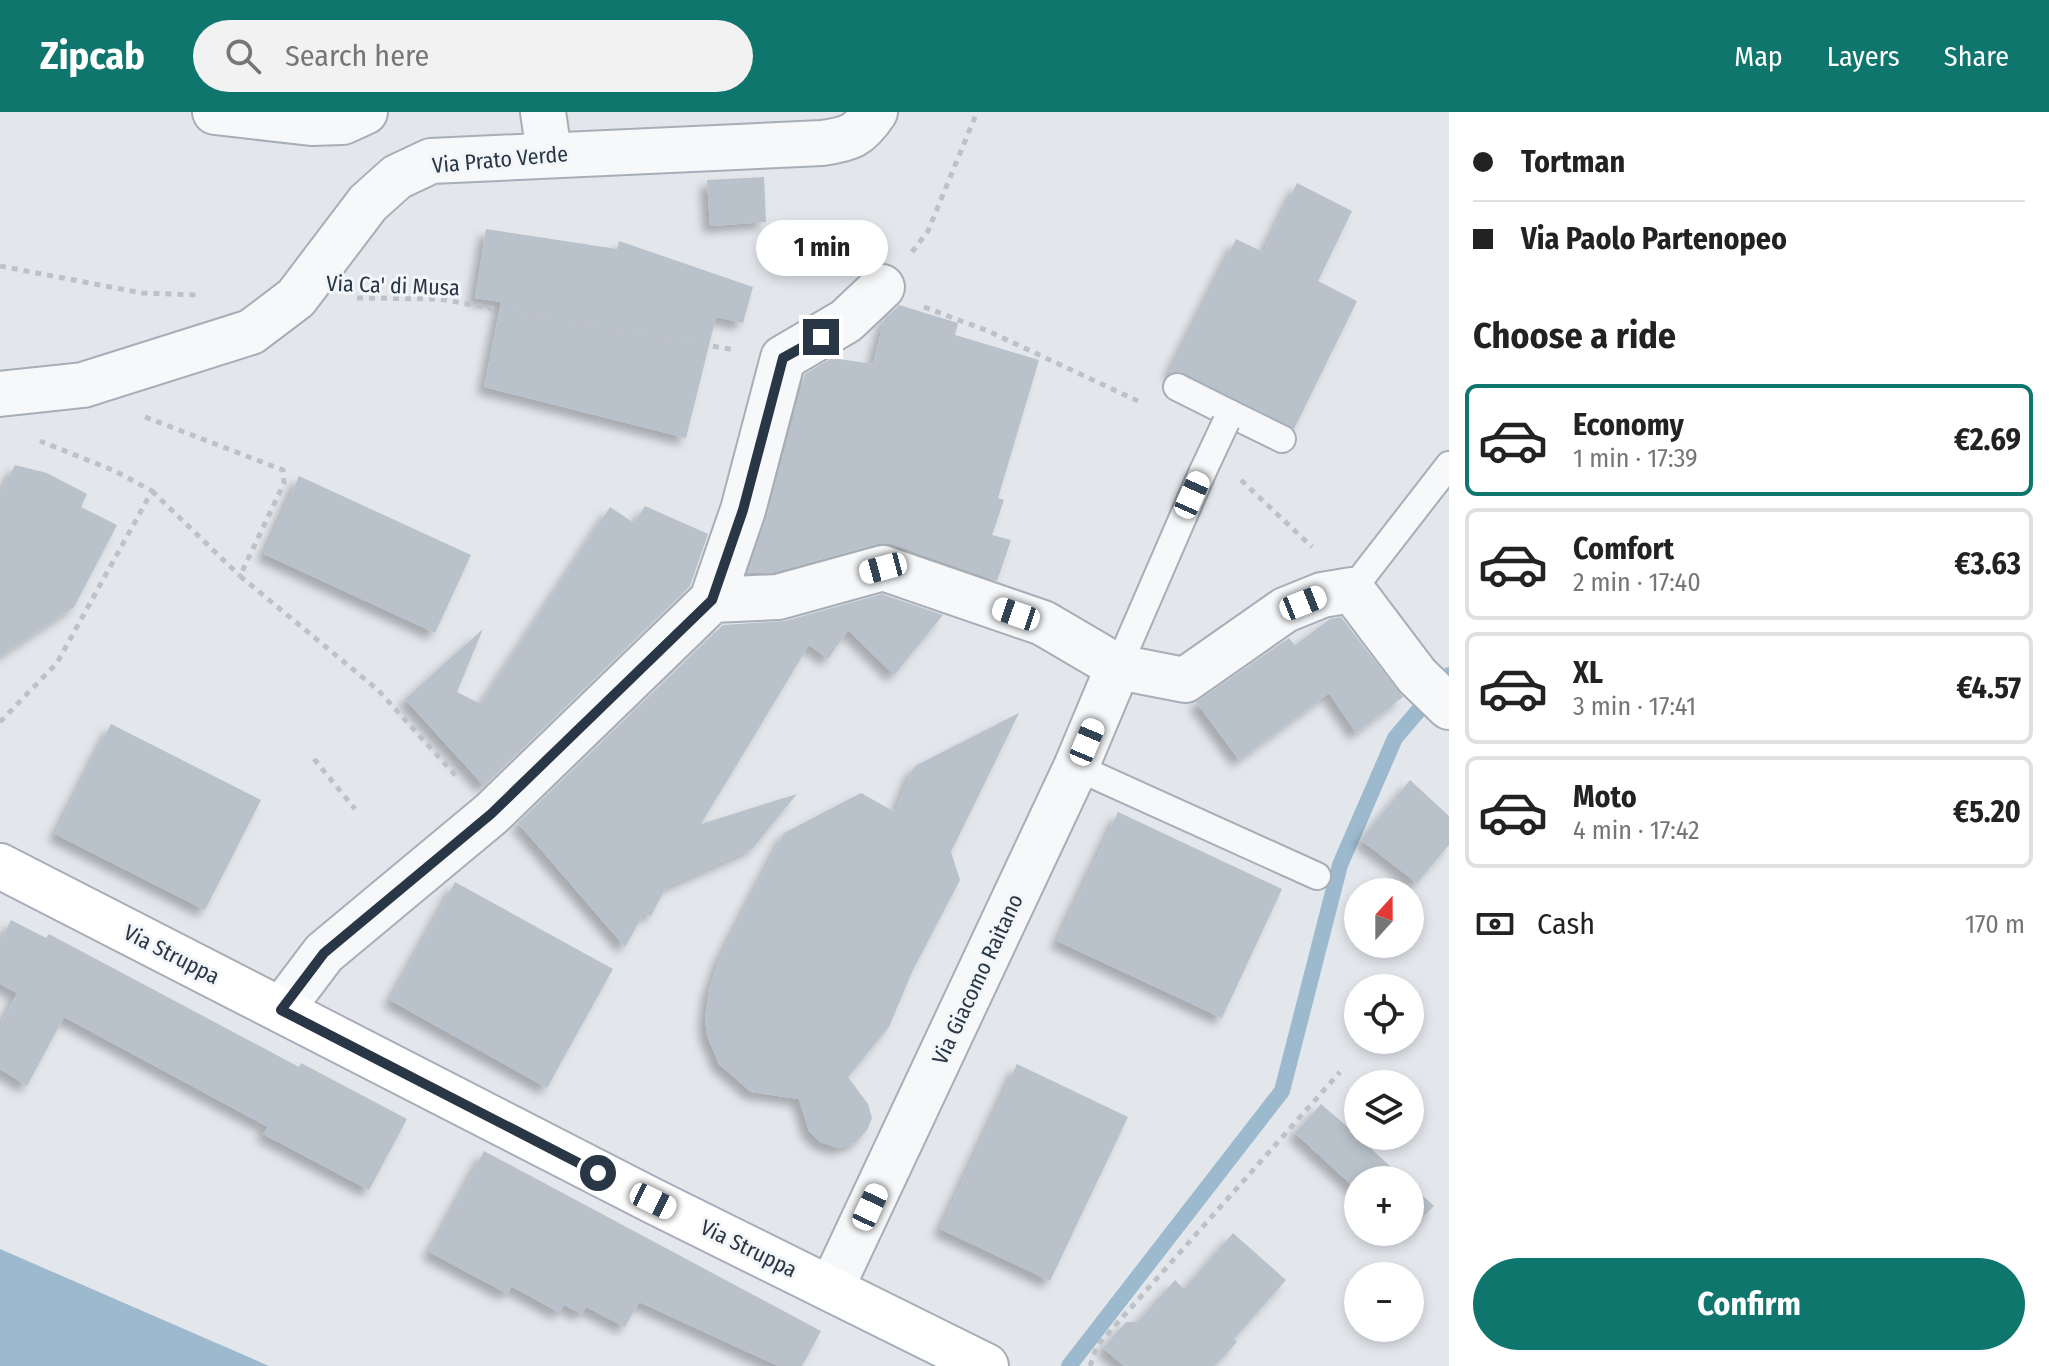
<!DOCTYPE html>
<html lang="en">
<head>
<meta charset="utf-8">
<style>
  :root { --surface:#fff; --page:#f2f2f2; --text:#222; --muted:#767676; --line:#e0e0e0; --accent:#0f766e }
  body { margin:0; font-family:"Fira Sans Condensed",sans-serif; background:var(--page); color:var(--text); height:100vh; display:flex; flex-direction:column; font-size:30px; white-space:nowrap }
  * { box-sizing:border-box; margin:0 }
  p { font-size:26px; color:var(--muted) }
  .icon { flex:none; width:44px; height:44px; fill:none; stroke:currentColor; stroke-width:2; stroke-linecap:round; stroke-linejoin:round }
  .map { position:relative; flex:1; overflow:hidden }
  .drawer { display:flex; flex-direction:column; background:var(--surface); width:600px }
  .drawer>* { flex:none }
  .top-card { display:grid; align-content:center; height:176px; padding:0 24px; background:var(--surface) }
  .needle { width:52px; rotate:21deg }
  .fabs { position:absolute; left:1344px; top:766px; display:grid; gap:16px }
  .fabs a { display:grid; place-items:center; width:80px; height:80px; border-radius:50%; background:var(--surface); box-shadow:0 4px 12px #0003; font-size:40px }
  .end { position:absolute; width:36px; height:36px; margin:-18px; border:10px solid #293645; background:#fff; box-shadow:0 0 0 4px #fff }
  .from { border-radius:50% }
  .bubble { position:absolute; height:56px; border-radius:28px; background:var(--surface); box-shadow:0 4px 12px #0003; font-size:26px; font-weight:700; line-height:56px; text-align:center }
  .car { position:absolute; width:24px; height:48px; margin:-24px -12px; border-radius:10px; box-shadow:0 0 6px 2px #0007; background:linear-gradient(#fff 24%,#345 0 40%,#fff 0 76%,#345 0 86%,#fff 0) }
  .top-card b { display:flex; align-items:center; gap:28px; height:76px; font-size:30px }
  .top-card b+b { border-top:2px solid var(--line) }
  .top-card i { width:20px; height:20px; background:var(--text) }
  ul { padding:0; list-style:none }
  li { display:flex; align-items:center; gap:24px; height:112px; margin:0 16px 12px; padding:0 8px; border:4px solid var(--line); border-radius:12px }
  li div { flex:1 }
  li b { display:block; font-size:30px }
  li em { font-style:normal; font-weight:700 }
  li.current { border-color:var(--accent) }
  li>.icon { width:72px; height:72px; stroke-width:1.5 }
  h2 { padding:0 24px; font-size:36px; line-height:96px }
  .pay { display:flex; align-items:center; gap:20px; height:88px; padding:0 24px; font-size:30px }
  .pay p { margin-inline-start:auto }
  .primary-button { display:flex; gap:16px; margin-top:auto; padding:16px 24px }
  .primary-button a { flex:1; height:92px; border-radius:48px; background:var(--accent); color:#fff; font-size:32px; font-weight:700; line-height:92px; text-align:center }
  header { display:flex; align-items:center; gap:48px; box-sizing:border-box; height:112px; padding:0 40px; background:var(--accent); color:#fff }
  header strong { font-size:38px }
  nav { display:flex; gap:44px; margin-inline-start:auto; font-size:28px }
  .search { width:560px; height:72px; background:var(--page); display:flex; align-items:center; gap:20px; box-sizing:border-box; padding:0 28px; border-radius:44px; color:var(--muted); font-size:30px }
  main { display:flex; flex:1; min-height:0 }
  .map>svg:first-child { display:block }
  .water { fill:#9cb9ce }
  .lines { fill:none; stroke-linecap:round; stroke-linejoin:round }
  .stream { stroke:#9cb9ce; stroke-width:16 }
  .building { fill:#b9c1ca; filter:url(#shadow) }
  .lane-casing { stroke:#a7aeb7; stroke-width:30 }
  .street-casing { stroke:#a7aeb7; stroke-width:48 }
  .secondary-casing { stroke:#a7aeb7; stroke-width:48 }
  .path { stroke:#bdc2c7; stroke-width:5; stroke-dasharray:6 6; stroke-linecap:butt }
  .lane { stroke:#f6f8fa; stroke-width:26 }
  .street { stroke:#f6f8fa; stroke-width:44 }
  .secondary { stroke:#fff; stroke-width:44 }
  .lane-bridge-casing { stroke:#a7aeb7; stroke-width:30; stroke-linecap:butt }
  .lane-bridge { stroke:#f6f8fa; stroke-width:26 }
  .route { stroke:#293645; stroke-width:10 }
  .labels { text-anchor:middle; stroke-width:6; stroke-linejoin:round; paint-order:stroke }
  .street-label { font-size:22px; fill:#293645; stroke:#f3f6f9 }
</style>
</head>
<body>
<header>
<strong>Zipcab</strong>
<div class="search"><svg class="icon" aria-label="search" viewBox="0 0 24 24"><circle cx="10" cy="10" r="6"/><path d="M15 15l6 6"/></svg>Search here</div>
<nav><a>Map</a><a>Layers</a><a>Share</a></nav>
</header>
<main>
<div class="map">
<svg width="1449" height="1254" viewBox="0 0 1449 1254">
  <defs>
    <filter id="shadow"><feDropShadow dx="-7" dy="7" stdDeviation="4" flood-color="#0004"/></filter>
  </defs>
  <rect width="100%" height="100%" fill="#e3e7ec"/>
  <polygon class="water" points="0,1137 269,1254 0,1254"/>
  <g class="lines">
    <polyline class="stream" points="1069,1254 1282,979 1340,753 1395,626 1449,563"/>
  </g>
  <g class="building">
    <polygon points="764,65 766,110 710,114 707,68"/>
    <polygon points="1297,71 1352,99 1318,169 1357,189 1294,317 1184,261 1169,261 1236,127 1263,140"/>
    <polygon points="486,117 617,137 619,129 753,175 743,211 716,205 686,326 484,275 501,190 475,186"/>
    <polygon points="899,193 958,211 955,223 1039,248 998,386 1004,388 992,423 1011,428 997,469 891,432 877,432 774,460 748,461 767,404 805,262 832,246 873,252 884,208"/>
    <polygon points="15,353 47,361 87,382 81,395 117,413 74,495 0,544 0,382"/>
    <polygon points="299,364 471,443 435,521 264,442"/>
    <polygon points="645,394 708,422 690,474 484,674 405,587 483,517 457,580 481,592 610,395 634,411"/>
    <polygon points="882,482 943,503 894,563 848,518 828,547 809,533 701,712 797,682 753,736 666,775 651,804 644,801 625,835 518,711 723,513 785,509"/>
    <polygon points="1341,505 1403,585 1356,621 1329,581 1239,648 1196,590 1289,526 1295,533 1330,507"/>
    <polygon points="1019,601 951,740 960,768 912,860 889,915 848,965 868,992 872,1006 867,1018 855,1031 838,1036 820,1030 809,1019 799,987 751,980 719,952 707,923 705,906 709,878 720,845 784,721 861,681 895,700 912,658 917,653"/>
    <polygon points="111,612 261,688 205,798 55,722"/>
    <polygon points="1410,668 1449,704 1449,733 1417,771 1361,728"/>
    <polygon points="1118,700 1282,777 1222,906 1057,829"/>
    <polygon points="455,770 613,857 547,976 390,888"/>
    <polygon points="11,808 46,826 49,822 299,955 301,951 407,1007 369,1078 263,1022 268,1015 64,905 27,974 0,957 0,914 17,881 0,872 0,830"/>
    <polygon points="1017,952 1128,1005 1050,1169 940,1117"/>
    <polygon points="1321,992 1343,1011 1405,1068 1358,1068 1358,1079 1295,1021"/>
    <polygon points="484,1039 821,1219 802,1254 778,1254 639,1190 625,1215 586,1195 582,1202 564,1193 560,1201 511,1174 508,1182 429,1140"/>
    <polygon points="1410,1072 1434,1094 1410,1119"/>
    <polygon points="1233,1121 1286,1168 1234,1227 1237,1230 1215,1254 1124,1254 1103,1236 1126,1210 1137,1210 1175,1168 1184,1177"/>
  </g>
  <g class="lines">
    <g class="lane-casing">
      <g id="lane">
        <polyline points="1177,275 1229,301"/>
        <polyline points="1226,310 1229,301 1282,327"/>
        <polyline points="1352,478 1449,353"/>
        <polyline points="1118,555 1203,359"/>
        <polyline points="1076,655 1317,764"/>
      </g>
    </g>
    <g class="street-casing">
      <g id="street">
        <polyline points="215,0 311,11 343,10 365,0"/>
        <polyline points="543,0 549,41"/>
        <path d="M0,282L83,273L251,220L296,186L368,91L397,65L431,49L822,31C850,27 859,24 875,0"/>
        <polyline points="712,488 743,398 783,246 846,209 882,175"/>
        <polyline points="281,898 324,841 491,702 712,488 778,485 883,456 1043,511 1118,555 1185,568 1285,498 1322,483 1352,478 1417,564 1449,595"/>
        <polyline points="831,1177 1076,655 1118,555"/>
      </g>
    </g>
    <g class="secondary-casing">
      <polyline id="secondary" points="0,754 653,1089 986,1254"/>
    </g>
    <g class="path">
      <polyline points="912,140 928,119 977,0"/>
      <polyline points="0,154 142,181 199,183"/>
      <polyline points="357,186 439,187 735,238"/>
      <polyline points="924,195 988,219 1138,289"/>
      <polyline points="145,305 283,358 284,371 240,464 378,578 458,666"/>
      <polyline points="1241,368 1312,435"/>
      <polyline points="152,379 240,464"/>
      <polyline points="0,610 57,551 152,379 115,359 40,329"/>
      <polyline points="314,647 355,697"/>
      <polyline points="1090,1254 1097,1234 1340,960"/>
    </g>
    <use href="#lane" class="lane"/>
    <use href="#street" class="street"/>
    <use href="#secondary" class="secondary"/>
    <g class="lane-bridge-casing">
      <polyline id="lane-bridge" points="1203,359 1226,310"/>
    </g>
    <use href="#lane-bridge" class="lane-bridge"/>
  </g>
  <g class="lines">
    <polyline class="route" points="598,1061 281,898 324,841 491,702 712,488 743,398 783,246 821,225"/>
  </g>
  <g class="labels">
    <g class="street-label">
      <text transform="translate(500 47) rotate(-5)" y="8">Via Prato Verde</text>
      <text transform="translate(393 173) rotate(2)" y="8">Via Ca' di Musa</text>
      <text transform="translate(172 842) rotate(27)" y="8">Via Struppa</text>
      <text transform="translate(977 867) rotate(-65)" y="8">Via Giacomo Raitano</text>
      <text transform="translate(749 1136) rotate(26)" y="8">Via Struppa</text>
    </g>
  </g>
</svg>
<div class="fabs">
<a><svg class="needle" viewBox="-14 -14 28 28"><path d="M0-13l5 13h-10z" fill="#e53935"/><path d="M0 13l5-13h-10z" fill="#767676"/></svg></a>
<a><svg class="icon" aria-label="locate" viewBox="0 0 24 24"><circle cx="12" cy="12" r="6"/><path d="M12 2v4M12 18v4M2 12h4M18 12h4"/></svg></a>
<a><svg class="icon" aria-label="layers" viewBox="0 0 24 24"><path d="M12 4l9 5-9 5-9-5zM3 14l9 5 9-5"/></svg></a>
<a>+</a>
<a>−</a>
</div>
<i class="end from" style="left:598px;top:1061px"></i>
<i class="end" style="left:821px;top:225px"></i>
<div class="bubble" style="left:756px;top:108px;width:132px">1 min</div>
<i class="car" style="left:1192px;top:383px;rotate:24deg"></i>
<i class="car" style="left:883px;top:456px;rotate:255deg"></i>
<i class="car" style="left:1303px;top:491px;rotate:68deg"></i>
<i class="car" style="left:1016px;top:502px;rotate:289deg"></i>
<i class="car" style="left:1087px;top:630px;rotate:23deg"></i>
<i class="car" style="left:653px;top:1089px;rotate:116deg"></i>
<i class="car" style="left:870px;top:1095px;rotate:25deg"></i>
</div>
<section class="drawer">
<div class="top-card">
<b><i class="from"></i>Tortman</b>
<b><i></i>Via Paolo Partenopeo</b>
</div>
<h2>Choose a ride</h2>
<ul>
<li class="current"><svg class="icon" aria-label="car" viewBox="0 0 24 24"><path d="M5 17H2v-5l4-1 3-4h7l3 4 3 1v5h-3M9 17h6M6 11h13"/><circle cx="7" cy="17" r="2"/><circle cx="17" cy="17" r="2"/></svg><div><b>Economy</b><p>1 min · 17:39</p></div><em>€2.69</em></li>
<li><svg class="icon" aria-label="car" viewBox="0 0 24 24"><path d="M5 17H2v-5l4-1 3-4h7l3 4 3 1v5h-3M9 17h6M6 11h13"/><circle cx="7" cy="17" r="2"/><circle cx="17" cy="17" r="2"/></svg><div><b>Comfort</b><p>2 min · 17:40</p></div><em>€3.63</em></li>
<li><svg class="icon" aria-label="car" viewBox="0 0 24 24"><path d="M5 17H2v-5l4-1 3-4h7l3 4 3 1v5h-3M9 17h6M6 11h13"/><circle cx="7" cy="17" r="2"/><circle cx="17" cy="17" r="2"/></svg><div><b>XL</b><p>3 min · 17:41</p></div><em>€4.57</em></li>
<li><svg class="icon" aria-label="car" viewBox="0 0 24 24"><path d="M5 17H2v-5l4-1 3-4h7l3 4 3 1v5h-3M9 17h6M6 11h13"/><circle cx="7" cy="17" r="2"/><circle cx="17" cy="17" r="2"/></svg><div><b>Moto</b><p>4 min · 17:42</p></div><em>€5.20</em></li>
</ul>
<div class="pay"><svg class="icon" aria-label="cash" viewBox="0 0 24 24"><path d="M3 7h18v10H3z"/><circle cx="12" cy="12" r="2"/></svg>Cash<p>170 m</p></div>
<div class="primary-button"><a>Confirm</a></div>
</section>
</main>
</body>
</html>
